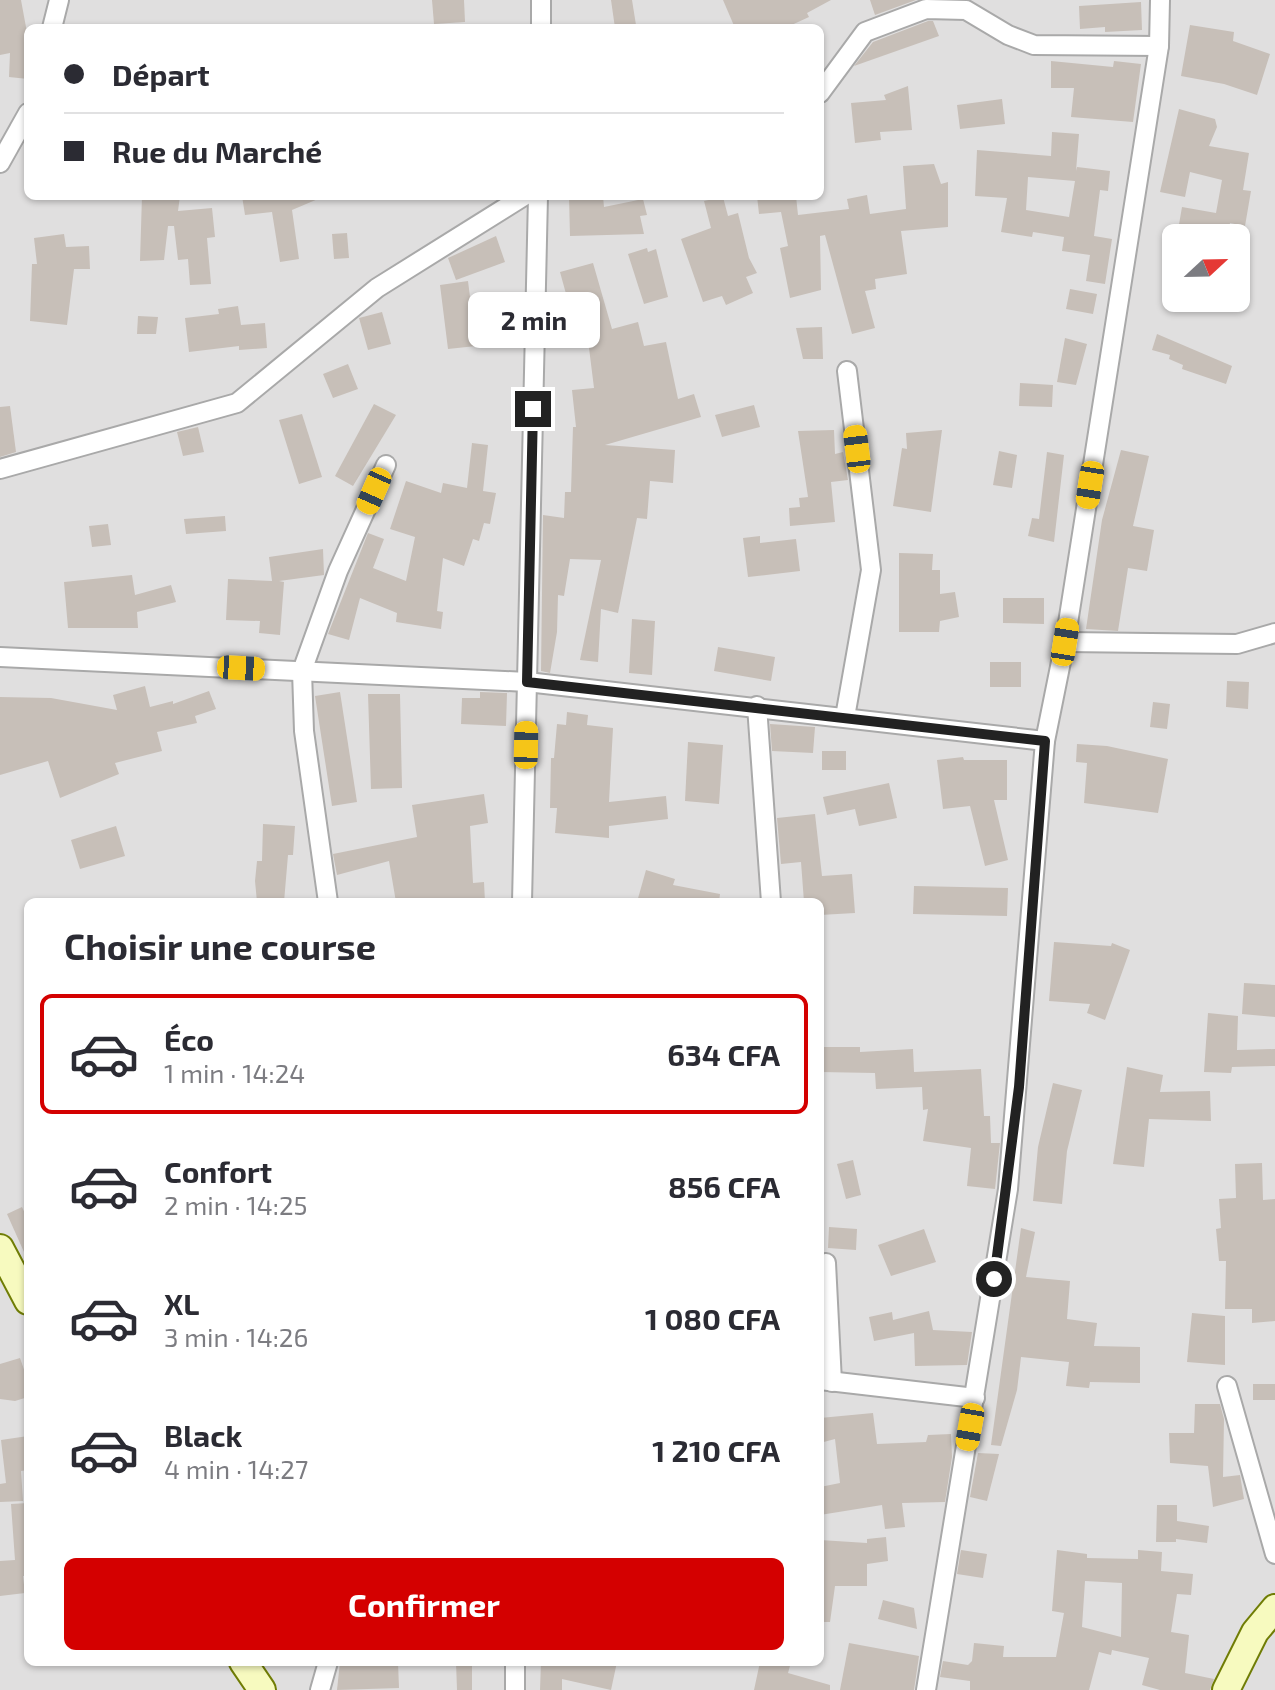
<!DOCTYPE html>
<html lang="fr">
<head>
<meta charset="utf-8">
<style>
  :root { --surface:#fff; --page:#f2f2f3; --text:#2b2b33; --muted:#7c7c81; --line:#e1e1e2; --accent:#d40000 }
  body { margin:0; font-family:"Exo 2",sans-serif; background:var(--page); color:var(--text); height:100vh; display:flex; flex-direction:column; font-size:30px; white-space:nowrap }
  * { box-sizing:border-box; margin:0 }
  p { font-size:26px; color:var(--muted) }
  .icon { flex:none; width:44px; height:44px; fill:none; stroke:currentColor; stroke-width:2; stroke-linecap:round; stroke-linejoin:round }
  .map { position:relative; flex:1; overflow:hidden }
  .panel { position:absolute; left:24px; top:898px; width:800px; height:768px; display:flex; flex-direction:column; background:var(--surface); border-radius:12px; box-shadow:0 2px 6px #0004 }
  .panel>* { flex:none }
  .top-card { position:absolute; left:24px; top:24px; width:800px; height:176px; border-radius:12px; box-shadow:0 2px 6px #0004; display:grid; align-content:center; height:176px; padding:0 40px; background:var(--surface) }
  .needle { width:52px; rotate:68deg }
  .controls { position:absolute; left:1162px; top:224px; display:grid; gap:16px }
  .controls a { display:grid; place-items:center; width:88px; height:88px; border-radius:12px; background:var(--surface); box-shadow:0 2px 6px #0004; font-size:40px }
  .end { position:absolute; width:36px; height:36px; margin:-18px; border:10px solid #222; background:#fff; box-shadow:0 0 0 4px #fff }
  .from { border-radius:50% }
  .bubble { position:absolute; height:56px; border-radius:12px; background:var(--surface); box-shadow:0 2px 6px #0004; font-size:26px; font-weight:700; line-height:56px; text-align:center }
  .car { position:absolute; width:24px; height:48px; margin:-24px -12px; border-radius:10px; box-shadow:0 0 6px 2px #0007; background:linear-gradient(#f5c518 24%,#345 0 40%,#f5c518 0 76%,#345 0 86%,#f5c518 0) }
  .top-card b { display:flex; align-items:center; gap:28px; height:76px; font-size:30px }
  .top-card b+b { border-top:2px solid var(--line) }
  .top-card i { width:20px; height:20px; background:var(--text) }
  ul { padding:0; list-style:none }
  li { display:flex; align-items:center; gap:24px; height:120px; margin:0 16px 12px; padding:0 24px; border:4px solid transparent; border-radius:12px }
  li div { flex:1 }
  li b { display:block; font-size:30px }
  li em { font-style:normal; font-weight:700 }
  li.active { border-color:var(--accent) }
  li>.icon { width:72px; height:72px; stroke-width:1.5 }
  h2 { padding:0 40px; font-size:36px; line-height:96px }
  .button { display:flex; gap:16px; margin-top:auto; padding:16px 40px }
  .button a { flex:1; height:92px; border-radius:12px; background:var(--accent); color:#fff; font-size:32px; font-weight:700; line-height:92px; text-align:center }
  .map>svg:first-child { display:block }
  .residential { fill:#e0dfdf; fill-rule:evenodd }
  .building { fill:#c7bfb8; fill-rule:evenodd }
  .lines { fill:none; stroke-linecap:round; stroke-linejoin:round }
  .street-casing { stroke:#a9a9a9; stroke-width:22 }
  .secondary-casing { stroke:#707d05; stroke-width:30 }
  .street { stroke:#fff; stroke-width:18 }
  .secondary { stroke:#f7fabf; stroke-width:26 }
  .route { stroke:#222; stroke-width:10 }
</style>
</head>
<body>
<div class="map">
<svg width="1275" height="1690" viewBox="0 0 1275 1690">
  <rect width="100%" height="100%" fill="#f2efe9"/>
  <path class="residential" d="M0,0H1275V1690H0ZM28,28H820V196H28ZM1176,238H1236V298H1176ZM28,902H820V1662H28Z"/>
  <g class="building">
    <polygon points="0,0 21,0 28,38 28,79 9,77 10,53 0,55"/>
    <polygon points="432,0 464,0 465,22 434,24"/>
    <polygon points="611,0 632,0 636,25 615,28"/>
    <polygon points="723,0 831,0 807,13 809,17 785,28 735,28"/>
    <polygon points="870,0 916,0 875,15"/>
    <polygon points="1141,2 1142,30 1105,32 1105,27 1080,29 1079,6"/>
    <polygon points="928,21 933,21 939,36 854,66 873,42"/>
    <polygon points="1190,25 1234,32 1233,41 1270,54 1257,95 1224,84 1181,76"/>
    <polygon points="1051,61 1113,67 1114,61 1141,64 1133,122 1071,117 1074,88 1051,88"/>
    <polygon points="908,86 912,130 880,132 881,140 855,143 851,103 886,100 884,95"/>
    <polygon points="1002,99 1005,124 960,129 957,105"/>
    <polygon points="1179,109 1215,119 1217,127 1209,146 1249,153 1243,190 1251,191 1245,226 1230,223 1227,238 1177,236 1182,207 1216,213 1222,180 1190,172 1185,197 1160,192"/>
    <path d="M1052,132L1079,134L1076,171L1077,167L1110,171L1108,191L1100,190L1094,236L1112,239L1105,284L1086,281L1090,255L1062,251L1064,237L1033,232L1032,237L1001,232L1007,198L975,196L977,150L1051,156ZM1028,177L1075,181L1069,217L1026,210Z"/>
    <polygon points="934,164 941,184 948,182 948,227 901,231 907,274 875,279 876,289 865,291 875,328 852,334 825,235 820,236 821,290 790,298 780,248 788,246 781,212 759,214 757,196 796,196 798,215 849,209 847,199 867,195 870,214 906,209 903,166"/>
    <polygon points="142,196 180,196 178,211 212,208 215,237 207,238 211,284 190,285 188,259 178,260 174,226 168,226 164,260 140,261"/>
    <polygon points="242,196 325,196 292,210 299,259 280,262 272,212 245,215"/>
    <polygon points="569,196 603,196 604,207 643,199 647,215 640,216 644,234 570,236"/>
    <polygon points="723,197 728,216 738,213 749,258 757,273 746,277 753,293 726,305 722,296 703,302 681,239 711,228 704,201"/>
    <polygon points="347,233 349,258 334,259 332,234"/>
    <polygon points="64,234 66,247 89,246 90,269 74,269 67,325 30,321 32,264 37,264 34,238"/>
    <polygon points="496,236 505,262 456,280 448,258"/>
    <polygon points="647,248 648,252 656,249 668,297 644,304 628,254"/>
    <polygon points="593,263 612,329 638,322 644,346 666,342 678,399 694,394 701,417 605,445 675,450 673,483 650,481 647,519 637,518 618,613 601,609 598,662 580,660 601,560 570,559 564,596 558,595 557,632 550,673 541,671 543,515 564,518 565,492 571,492 573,427 576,427 572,390 594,388 586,324 561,334 554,318 571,312 560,272"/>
    <polygon points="468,281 476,346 448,349 440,285"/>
    <polygon points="1070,289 1097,294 1093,314 1066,309"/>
    <polygon points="238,306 241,325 265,323 267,348 239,350 239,346 189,352 185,318 219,314 218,309"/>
    <polygon points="382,312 391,344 368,350 359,318"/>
    <polygon points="138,316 158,317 156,334 137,334"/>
    <polygon points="822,327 823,359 803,359 796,328"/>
    <polygon points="1157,334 1232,366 1226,384 1182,369 1183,365 1169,359 1170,355 1152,350"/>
    <polygon points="1065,338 1087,344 1076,385 1057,382"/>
    <polygon points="348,364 358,389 333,398 323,374"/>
    <polygon points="1020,383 1053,385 1052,407 1019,406"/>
    <polygon points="374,404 396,415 353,486 335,476"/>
    <polygon points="754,405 760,427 722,437 715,415"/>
    <polygon points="10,406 16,452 0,457 0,407"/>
    <polygon points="302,414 322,477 299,484 279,420"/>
    <polygon points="198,427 204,452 183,456 177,432"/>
    <polygon points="834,430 835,454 843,452 848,480 831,482 835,522 790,526 789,508 800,507 799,498 808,497 798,431"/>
    <polygon points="942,430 931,512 893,506 902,448 907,449 906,433"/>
    <polygon points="472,443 488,445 483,491 496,493 490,524 484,523 479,541 473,539 464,566 443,558 437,611 443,612 441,629 396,622 397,613 360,598 349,640 328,634 368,533 384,539 373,568 406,581 415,537 390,529 406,481 441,493 443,483 467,488"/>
    <polygon points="1121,450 1149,456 1133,526 1154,530 1147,571 1128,568 1118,631 1086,629 1102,520"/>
    <polygon points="999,451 1017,455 1012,488 993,485"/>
    <polygon points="1047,452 1064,455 1054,542 1028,536 1032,518 1039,519"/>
    <polygon points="225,516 226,531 186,534 184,519"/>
    <polygon points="108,524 111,545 92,547 89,526"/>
    <polygon points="760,536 760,543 796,539 800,571 748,577 743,538"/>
    <polygon points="323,549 324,575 279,581 284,582 280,635 259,633 260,621 226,620 228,579 272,581 269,557"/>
    <polygon points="899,553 933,554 932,570 940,570 940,594 955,592 959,617 940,621 939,632 899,632"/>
    <polygon points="132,575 135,595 171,585 176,602 137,612 138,628 68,628 64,582"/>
    <polygon points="1003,598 1044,598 1044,624 1003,623"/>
    <polygon points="632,619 655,621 652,675 629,673"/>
    <polygon points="718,647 775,657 771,681 714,671"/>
    <rect x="990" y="662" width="31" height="25"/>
    <polygon points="1227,681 1249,682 1248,709 1226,707"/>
    <polygon points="145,686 150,707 173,701 173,704 209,691 216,709 195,716 197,723 157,732 162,751 115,763 119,774 60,798 48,761 0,775 0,697 51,698 117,710 113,695"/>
    <polygon points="340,692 357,802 332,806 315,696"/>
    <polygon points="480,692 507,693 506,726 461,724 462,698 480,698"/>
    <polygon points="368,694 400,694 402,788 371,789"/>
    <polygon points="1153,702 1170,704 1167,729 1150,727"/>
    <polygon points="567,712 588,715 587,725 613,728 609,802 666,796 668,819 609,826 609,838 555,833 557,808 550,808 551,758 554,758 557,724 566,725"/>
    <polygon points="770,724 815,727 813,753 772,751"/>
    <polygon points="688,742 723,745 719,804 685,801"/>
    <polygon points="1077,744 1107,746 1168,759 1158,813 1084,803 1087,763 1076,762"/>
    <rect x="822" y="751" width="24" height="19"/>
    <polygon points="963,757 964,760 1007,760 1007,800 994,800 1008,860 985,866 970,806 943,809 937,760"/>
    <polygon points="889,783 897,818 859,826 855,809 827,815 823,797"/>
    <polygon points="484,794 488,823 470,826 473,883 484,882 485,902 396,902 389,861 337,875 333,854 417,837 412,805"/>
    <polygon points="815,814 822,876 852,874 855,913 820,915 820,902 804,902 801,862 781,864 777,818"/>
    <polygon points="263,824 295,826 293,855 288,855 284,902 257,902 255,881 257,861 262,861"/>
    <polygon points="116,826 125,856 80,869 71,840"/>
    <polygon points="646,870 675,879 673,885 720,894 719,902 637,902"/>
    <polygon points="914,886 1008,888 1007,916 913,914"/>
    <polygon points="1054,942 1111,946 1112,943 1130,950 1105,1020 1087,1013 1090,1004 1049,1001"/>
    <polygon points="1244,983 1275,985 1275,1017 1242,1014"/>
    <polygon points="1208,1013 1238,1016 1237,1050 1275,1049 1275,1066 1232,1067 1231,1073 1204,1072"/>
    <polygon points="820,1047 860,1047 860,1052 913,1049 914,1072 981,1069 984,1116 990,1116 991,1143 1000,1143 995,1189 967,1186 971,1148 923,1141 928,1109 923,1110 922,1087 876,1089 875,1073 820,1072"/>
    <polygon points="1127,1067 1163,1075 1160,1092 1210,1091 1211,1121 1149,1119 1144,1167 1113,1164"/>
    <polygon points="1053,1083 1082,1090 1067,1151 1062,1204 1033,1201 1038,1147"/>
    <polygon points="853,1160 861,1195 846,1199 837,1164"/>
    <polygon points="1262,1163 1263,1200 1275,1199 1275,1321 1252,1323 1252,1309 1225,1309 1226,1261 1219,1261 1216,1229 1221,1228 1219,1199 1236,1198 1235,1164"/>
    <polygon points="22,1207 28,1220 28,1261 7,1214"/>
    <polygon points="829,1227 857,1229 856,1250 828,1248"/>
    <polygon points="1021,1228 1035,1232 1026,1277 1070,1281 1067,1319 1097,1323 1094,1346 1140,1347 1140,1383 1090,1382 1089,1388 1066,1386 1069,1362 1021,1357 1017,1390 1001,1446 991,1445"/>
    <polygon points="924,1229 936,1262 891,1276 878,1245"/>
    <polygon points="929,1311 933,1330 972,1332 967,1365 915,1366 914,1333 874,1341 869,1317 892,1312 893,1320"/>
    <polygon points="1192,1313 1225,1316 1225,1365 1187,1362"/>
    <polygon points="20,1358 28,1381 28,1397 15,1401 0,1399 0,1364"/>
    <rect x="1253" y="1384" width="22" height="16"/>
    <polygon points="1195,1404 1220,1404 1224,1419 1223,1477 1240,1475 1244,1499 1213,1507 1208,1466 1170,1463 1169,1433 1194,1433"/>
    <polygon points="873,1413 877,1444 926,1442 928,1435 951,1434 952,1457 945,1502 902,1503 905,1527 885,1529 882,1505 820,1515 820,1487 840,1483 835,1439 820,1443 820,1418"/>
    <polygon points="28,1436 28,1470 21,1471 23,1501 0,1502 0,1484 6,1483 1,1440"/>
    <polygon points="978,1453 999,1454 987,1501 970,1497"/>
    <polygon points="28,1503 28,1576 23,1576 25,1593 0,1596 0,1561 15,1560 11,1504"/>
    <polygon points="1157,1505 1177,1505 1177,1521 1209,1526 1207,1543 1176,1539 1176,1542 1156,1542"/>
    <polygon points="886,1537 888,1561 867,1564 867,1586 835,1586 830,1622 820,1622 820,1540 867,1543 867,1539"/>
    <polygon points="961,1550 987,1554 983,1578 957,1574"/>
    <path d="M1057,1550L1087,1554V1558L1138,1559V1550L1162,1552L1161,1571L1193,1574L1191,1595L1177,1594L1171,1632L1189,1635L1185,1673L1214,1679L1210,1690H1160L1142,1685L1149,1658L1112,1650L1111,1655L1099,1652L1089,1690H970V1681L940,1677L943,1661L968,1665L972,1661L974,1643L1004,1646L1003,1657H1056L1064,1613L1052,1611ZM1085,1581L1122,1583L1121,1637L1082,1627Z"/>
    <polygon points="883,1600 914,1608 917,1629 878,1619"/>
    <polygon points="849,1643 919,1656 914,1690 840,1690"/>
    <polygon points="340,1662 398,1662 399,1688 337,1690"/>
    <polygon points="456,1662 472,1662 472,1690 457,1690"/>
    <polygon points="541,1662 617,1662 611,1690 562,1679 562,1690 540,1690"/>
    <polygon points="760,1662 791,1662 788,1673 830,1685 830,1690 754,1690"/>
  </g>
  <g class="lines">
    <g class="street-casing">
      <g id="street">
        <polyline points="52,28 59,0"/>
        <polyline points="541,28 541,0"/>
        <polyline points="820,93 865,32 926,9 966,10 1008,35 1034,45 1159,46"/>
        <polyline points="0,163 28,113"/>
        <polyline points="0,469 237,403 377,288 524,196"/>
        <polyline points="1065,642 1237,644 1275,633"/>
        <polyline points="0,657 527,682 1045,741"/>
        <polyline points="757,706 771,902"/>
        <polyline points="845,717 871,570 847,371"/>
        <polyline points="328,902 304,731 302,671 338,571 386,465"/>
        <polyline points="522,902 538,196"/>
        <polyline points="826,1263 832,1382"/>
        <polyline points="820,1380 975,1398"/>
        <polyline points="1227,1386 1275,1554"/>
        <polyline points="515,1662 515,1690"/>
        <polyline points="320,1690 328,1662"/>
        <polyline points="926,1690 1008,1189 1045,741 1065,642 1159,46 1160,0"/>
      </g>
    </g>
    <g class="secondary-casing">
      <g id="secondary">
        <polyline points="0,1248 28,1301"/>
        <polyline points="243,1662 262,1690"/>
        <polyline points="1226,1690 1255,1632 1275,1608"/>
      </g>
    </g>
    <use href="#street" class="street"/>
    <use href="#secondary" class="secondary"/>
  </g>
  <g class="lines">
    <polyline class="route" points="533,409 527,682 1045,741 1019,1087 994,1279"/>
  </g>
</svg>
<div class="controls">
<a><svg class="needle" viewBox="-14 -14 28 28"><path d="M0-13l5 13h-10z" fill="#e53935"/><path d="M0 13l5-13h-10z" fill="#7c7c81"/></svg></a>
</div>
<i class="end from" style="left:994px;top:1279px"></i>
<i class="end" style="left:533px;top:409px"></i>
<div class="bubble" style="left:468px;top:292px;width:132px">2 min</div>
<i class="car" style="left:857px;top:449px;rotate:353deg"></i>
<i class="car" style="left:1090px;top:485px;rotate:189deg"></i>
<i class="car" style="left:374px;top:491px;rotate:204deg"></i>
<i class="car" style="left:1065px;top:642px;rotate:9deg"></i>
<i class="car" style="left:241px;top:668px;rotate:93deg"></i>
<i class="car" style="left:526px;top:745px;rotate:1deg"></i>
<i class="car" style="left:970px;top:1427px;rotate:190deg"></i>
<div class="top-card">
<b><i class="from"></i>Départ</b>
<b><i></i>Rue du Marché</b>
</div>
<section class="panel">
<h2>Choisir une course</h2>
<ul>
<li class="active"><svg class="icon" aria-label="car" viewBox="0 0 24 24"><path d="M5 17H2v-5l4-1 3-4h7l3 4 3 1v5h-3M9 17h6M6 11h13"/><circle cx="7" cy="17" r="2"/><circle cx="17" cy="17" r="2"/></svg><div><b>Éco</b><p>1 min · 14:24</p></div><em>634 CFA</em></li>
<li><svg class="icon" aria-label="car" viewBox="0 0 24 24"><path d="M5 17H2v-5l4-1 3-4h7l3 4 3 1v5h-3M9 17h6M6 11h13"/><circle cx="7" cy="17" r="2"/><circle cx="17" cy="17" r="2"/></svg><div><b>Confort</b><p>2 min · 14:25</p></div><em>856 CFA</em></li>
<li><svg class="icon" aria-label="car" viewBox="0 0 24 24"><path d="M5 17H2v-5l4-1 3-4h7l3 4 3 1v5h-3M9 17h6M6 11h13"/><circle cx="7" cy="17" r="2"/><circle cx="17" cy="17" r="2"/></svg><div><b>XL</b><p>3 min · 14:26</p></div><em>1 080 CFA</em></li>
<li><svg class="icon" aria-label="car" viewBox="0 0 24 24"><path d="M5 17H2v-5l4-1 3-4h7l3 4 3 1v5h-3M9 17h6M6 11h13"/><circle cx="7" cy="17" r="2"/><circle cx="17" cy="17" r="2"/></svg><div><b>Black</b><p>4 min · 14:27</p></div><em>1 210 CFA</em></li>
</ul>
<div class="button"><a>Confirmer</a></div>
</section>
</div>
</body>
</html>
